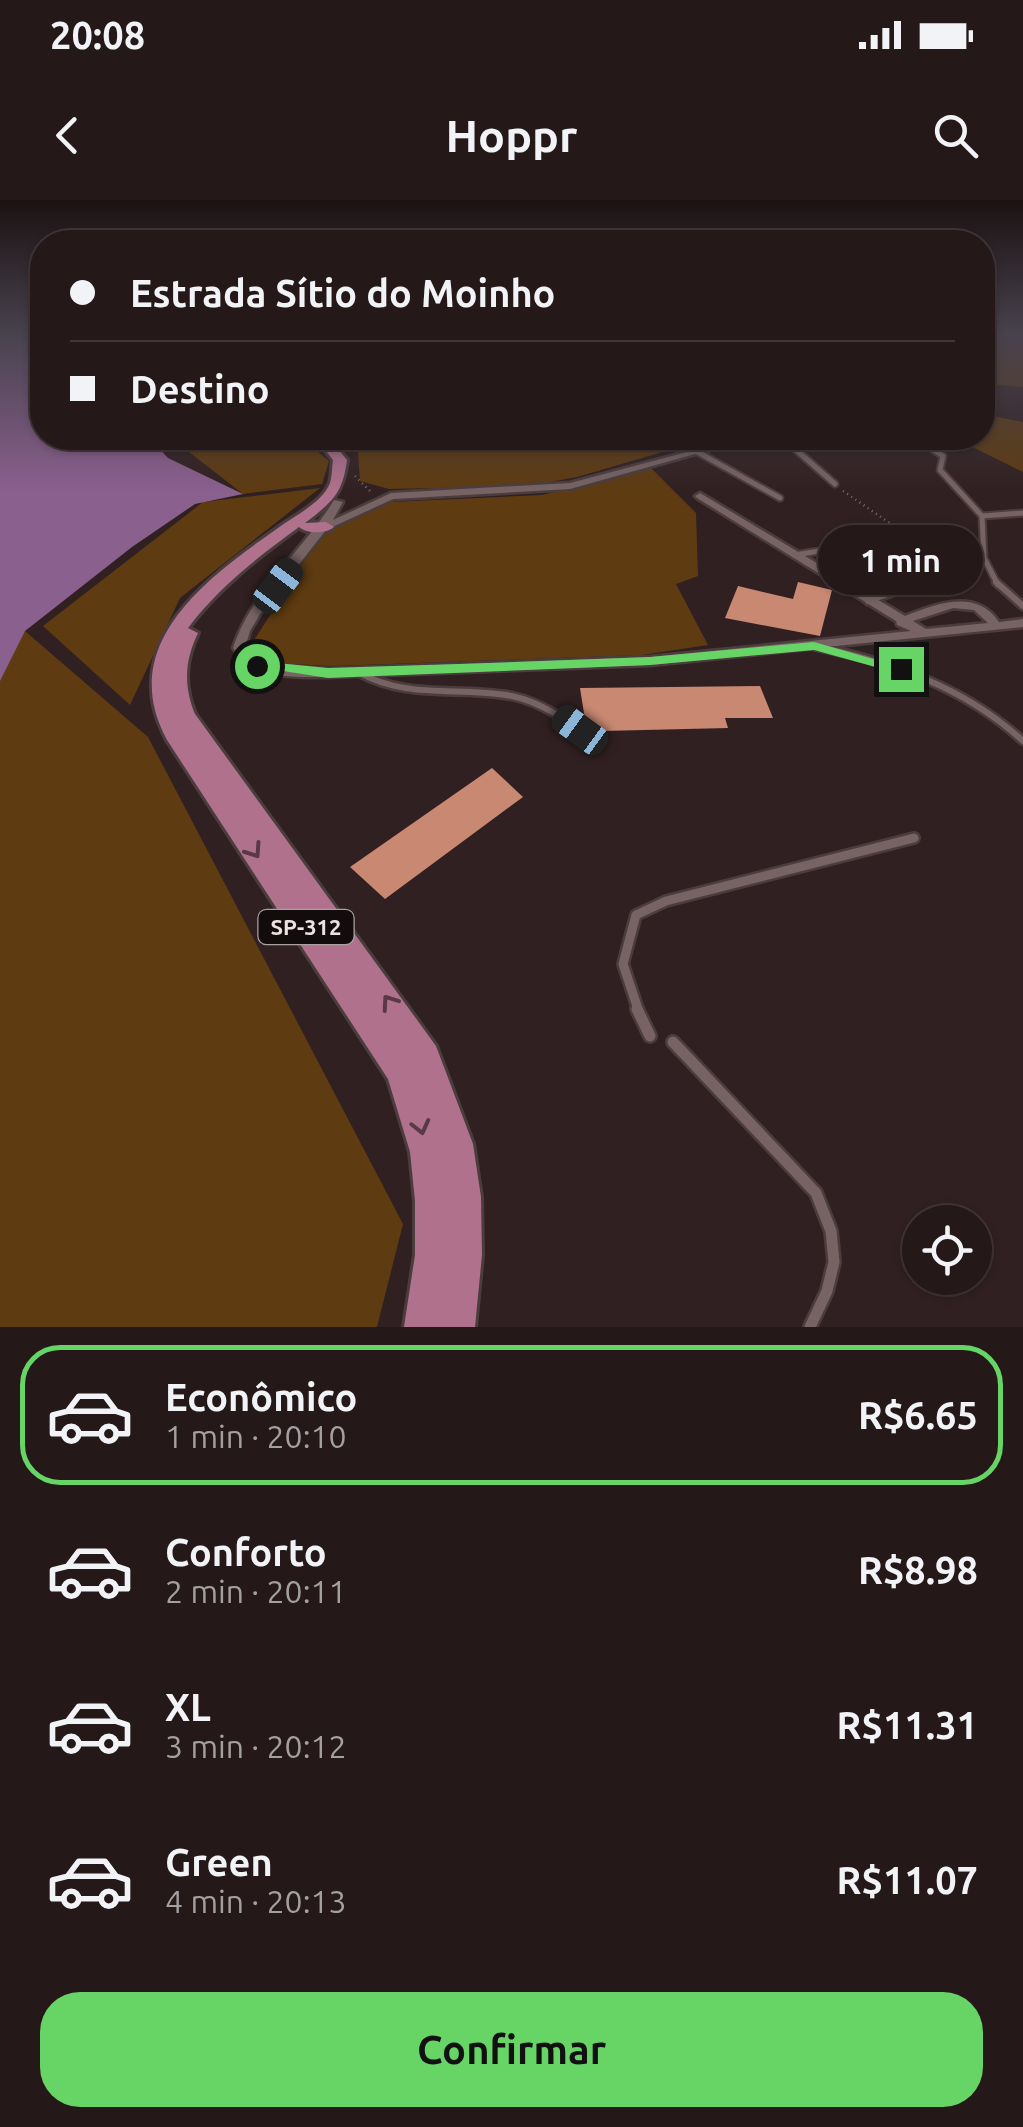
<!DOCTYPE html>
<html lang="pt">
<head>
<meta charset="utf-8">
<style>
  :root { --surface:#251819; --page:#312526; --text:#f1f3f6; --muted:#a3a0a2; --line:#423738; --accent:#67d466 }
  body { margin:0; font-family:Ubuntu,sans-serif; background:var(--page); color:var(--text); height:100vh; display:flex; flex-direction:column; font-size:38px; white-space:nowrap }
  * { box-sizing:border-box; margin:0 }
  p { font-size:32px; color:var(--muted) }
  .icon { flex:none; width:55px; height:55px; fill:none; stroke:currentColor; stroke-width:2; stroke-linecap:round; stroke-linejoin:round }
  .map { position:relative; height:1127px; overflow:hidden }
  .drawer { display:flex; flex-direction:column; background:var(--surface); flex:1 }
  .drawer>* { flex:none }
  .guide { position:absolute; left:30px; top:30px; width:965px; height:220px; border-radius:40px; box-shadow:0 2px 8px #0004,0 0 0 2px var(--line); display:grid; align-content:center; height:220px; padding:0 40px; background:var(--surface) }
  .controls { position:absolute; left:902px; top:1005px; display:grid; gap:20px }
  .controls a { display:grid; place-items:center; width:90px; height:90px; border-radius:50%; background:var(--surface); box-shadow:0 2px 8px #0004,0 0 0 2px var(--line); font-size:50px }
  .end { position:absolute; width:45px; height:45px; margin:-22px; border:12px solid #67d466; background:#111; box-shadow:0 0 0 5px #111 }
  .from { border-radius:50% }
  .bubble { position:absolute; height:70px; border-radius:35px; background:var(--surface); box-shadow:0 2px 8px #0004,0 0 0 2px var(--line); font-size:32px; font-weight:700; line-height:70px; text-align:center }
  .car { position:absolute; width:30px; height:60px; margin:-30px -15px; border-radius:12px; box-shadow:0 0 8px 2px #0007; background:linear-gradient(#222 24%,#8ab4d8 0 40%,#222 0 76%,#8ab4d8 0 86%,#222 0) }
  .guide b { display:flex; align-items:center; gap:35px; height:95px; font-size:38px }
  .guide b+b { border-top:2px solid var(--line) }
  .guide i { width:25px; height:25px; background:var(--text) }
  ul { padding:18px 0 0; list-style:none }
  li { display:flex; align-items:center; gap:30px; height:140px; margin:0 20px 15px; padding:0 20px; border:5px solid transparent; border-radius:40px }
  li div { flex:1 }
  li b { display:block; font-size:38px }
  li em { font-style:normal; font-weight:700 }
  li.current { border-color:var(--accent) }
  li>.icon { width:90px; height:90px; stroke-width:1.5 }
  .primary-button { display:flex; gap:20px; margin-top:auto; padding:20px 40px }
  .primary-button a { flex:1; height:115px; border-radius:40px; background:var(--accent); color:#111; font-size:40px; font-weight:700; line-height:115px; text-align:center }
  .status { display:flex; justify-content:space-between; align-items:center; height:70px; padding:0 50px; background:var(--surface); direction:ltr }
  .status svg { height:28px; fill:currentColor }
  header { display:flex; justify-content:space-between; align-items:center; height:130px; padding:0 40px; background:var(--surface); font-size:45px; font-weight:700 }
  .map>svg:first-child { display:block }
  .green { fill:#5e3b11 }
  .water { fill:#8a608e }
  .building { fill:#c88872 }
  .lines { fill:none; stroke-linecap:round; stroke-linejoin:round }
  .service-far4-casing { stroke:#4b3d3e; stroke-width:6 }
  .service-far3-casing { stroke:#4b3d3e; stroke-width:9 }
  .service-far2-casing { stroke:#4b3d3e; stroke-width:11 }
  .service-far1-casing { stroke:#4b3d3e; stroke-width:14 }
  .service-casing { stroke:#4b3d3e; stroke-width:16 }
  .minor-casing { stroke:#4b3d3e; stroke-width:5 }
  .primary-casing { stroke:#4b3d3e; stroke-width:6 }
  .path { stroke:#7b6c6d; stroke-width:2.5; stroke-dasharray:1 4; stroke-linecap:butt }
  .service-far4 { stroke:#776364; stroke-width:4 }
  .service-far3 { stroke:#776364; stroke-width:5 }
  .service-far2 { stroke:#776364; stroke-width:6 }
  .service-far1 { stroke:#776364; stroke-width:9 }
  .service { stroke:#776364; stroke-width:11 }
  .minor { fill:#776364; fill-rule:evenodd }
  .primary { fill:#b0718d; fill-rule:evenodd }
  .oneway { stroke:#5a3946 }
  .route { fill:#67d466 }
  .labels { text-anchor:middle; stroke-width:10; stroke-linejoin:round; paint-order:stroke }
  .shield { fill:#130c0c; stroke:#aca1a1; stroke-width:2.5 }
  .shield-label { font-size:22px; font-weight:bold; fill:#ede1e1 }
</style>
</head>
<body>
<div class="status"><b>20:08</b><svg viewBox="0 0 49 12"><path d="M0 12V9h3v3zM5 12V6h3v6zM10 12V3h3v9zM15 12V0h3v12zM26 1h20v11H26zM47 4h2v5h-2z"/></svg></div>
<header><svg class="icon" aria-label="back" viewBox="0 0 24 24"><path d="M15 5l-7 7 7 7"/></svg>Hoppr<svg class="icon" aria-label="search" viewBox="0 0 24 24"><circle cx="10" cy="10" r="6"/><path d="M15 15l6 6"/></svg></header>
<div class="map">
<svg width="1023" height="1127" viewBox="0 0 1023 1127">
  <rect width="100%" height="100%" fill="#312021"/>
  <g class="green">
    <polygon points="988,134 1023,134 1023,187 986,184 983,211 983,136"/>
    <polygon points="983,214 1023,222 1023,272 954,238 982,238"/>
    <polygon points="171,238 301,238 329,261 322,284 243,294"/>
    <polygon points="357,238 710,238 577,277 528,286 389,289 360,281"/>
    <polygon points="650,267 696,313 698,376 676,384 708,445 642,455 332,466 270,463 251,445 326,327 390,302 542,295"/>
    <polygon points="320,288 180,398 130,505 43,426 203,302"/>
    <polygon points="25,431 148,537 403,1024 377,1127 0,1127 0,471"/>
  </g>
  <polygon class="water" points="0,134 42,134 42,238 149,238 168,258 243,294 195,304 132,347 25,431 0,481"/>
  <g class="building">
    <polygon points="798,382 832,390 820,436 725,418 738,386 793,399"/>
    <polygon points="760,486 773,518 725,518 728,528 602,531 586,526 580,488"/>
    <polygon points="492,568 523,597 385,699 350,667"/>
  </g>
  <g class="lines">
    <g class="service-far4-casing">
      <g id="service-far4">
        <polyline points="783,238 789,243"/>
        <polyline points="905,243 923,243"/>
      </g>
    </g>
    <g class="service-far3-casing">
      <g id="service-far3">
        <polyline points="786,241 835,284"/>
        <polyline points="905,243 921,242 943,256 940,270 982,316 984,358 998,385"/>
        <polyline points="694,250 780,298"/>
        <polyline points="982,316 1023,313"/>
        <polyline points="794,355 897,339"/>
      </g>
    </g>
    <g class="service-far2-casing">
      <g id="service-far2">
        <polyline points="996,382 1023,406"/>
        <polyline points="868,401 896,391"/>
        <path d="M814,446C893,463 963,486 1023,541"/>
        <path d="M358,472C407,500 459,486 512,496C544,503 569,522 595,541"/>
      </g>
    </g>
    <g class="service-far1-casing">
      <polyline id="service-far1" points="639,812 623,764 636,715 666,701 914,638"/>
    </g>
    <g class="service-casing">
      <g id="service">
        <polyline points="637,809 650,836"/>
        <polyline points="673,842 816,993 831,1031 834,1062 827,1091 810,1127"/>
      </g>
    </g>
    <g class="minor-casing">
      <path id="minor" d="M740,238H752L570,289L393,299L326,330L260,414L250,431L245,448L251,454L270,465L328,469L650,457L911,431L897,425L896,421L697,298L695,296L700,293L905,416C936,404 976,388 999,422L1023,419V427L650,465L328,477C293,477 255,480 233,448C251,391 304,350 334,300L343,302L333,320L391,293L570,283ZM953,408L974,410L988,423L926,429L913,421Z"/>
    </g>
    <g class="primary-casing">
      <path id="primary" d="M316,238H329L347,260C343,294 331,303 305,323L326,322L334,327C326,334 307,334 299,327C258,357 219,387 188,428L198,433C185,460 183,485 195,514L436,846L473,944L481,997L482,1055L475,1127H404L415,1055V1001L410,952L388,879L167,540C115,444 207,378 278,328C294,316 322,303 330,283C332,277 332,267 333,260Z"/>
    </g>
    <g class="path">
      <polyline points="355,276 370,291"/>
      <polyline points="843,291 894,326"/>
    </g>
    <use href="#service-far4" class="service-far4"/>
    <use href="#service-far3" class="service-far3"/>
    <use href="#service-far2" class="service-far2"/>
    <use href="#service-far1" class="service-far1"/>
    <use href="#service" class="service"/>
    <use href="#minor" class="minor"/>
    <use href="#primary" class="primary"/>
  </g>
  <defs><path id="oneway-chevron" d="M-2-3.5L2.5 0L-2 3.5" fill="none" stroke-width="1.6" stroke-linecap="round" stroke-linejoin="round" transform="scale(2.5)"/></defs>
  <g class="oneway">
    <use href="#oneway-chevron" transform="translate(254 651) rotate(56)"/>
    <use href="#oneway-chevron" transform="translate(389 802) rotate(-125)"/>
    <use href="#oneway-chevron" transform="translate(421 927) rotate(76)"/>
  </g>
  <linearGradient id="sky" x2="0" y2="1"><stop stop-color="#1b1212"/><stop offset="0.46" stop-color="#48424e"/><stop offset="1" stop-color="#48424e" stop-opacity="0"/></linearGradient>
  <rect width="1023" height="292" fill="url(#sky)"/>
  <polygon class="route" points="814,442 908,469 901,474 814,450 650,465 328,478 250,466 257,461 328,468 459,464 650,457"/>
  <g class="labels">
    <rect class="shield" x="258.5" y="710" width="95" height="34" rx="8"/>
    <g class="shield-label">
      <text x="306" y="735">SP-312</text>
    </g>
  </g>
</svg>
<div class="controls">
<a><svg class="icon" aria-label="locate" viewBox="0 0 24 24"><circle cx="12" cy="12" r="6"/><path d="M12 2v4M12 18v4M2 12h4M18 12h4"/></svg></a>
</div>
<i class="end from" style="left:257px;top:466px"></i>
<i class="end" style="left:901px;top:469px"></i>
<div class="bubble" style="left:818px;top:325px;width:165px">1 min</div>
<i class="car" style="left:278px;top:386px;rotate:37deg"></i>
<i class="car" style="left:580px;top:530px;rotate:306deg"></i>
<div class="guide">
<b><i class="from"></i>Estrada Sítio do Moinho</b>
<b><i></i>Destino</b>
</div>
</div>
<section class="drawer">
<ul>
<li class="current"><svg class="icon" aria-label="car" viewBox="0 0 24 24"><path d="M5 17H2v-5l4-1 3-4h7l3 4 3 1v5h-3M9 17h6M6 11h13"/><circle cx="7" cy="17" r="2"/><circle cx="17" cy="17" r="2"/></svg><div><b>Econômico</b><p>1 min · 20:10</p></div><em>R$6.65</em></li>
<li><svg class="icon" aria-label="car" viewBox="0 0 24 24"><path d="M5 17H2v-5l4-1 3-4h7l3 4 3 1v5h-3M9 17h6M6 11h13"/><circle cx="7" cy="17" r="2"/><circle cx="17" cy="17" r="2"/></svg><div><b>Conforto</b><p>2 min · 20:11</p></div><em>R$8.98</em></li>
<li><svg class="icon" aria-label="car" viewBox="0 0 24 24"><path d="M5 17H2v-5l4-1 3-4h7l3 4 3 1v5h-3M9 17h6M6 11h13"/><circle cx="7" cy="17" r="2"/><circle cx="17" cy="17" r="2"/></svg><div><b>XL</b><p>3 min · 20:12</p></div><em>R$11.31</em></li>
<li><svg class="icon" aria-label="car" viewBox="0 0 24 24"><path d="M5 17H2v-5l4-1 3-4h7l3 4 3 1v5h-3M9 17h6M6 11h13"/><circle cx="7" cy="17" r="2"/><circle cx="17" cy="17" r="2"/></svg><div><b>Green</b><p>4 min · 20:13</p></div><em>R$11.07</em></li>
</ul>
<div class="primary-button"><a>Confirmar</a></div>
</section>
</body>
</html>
